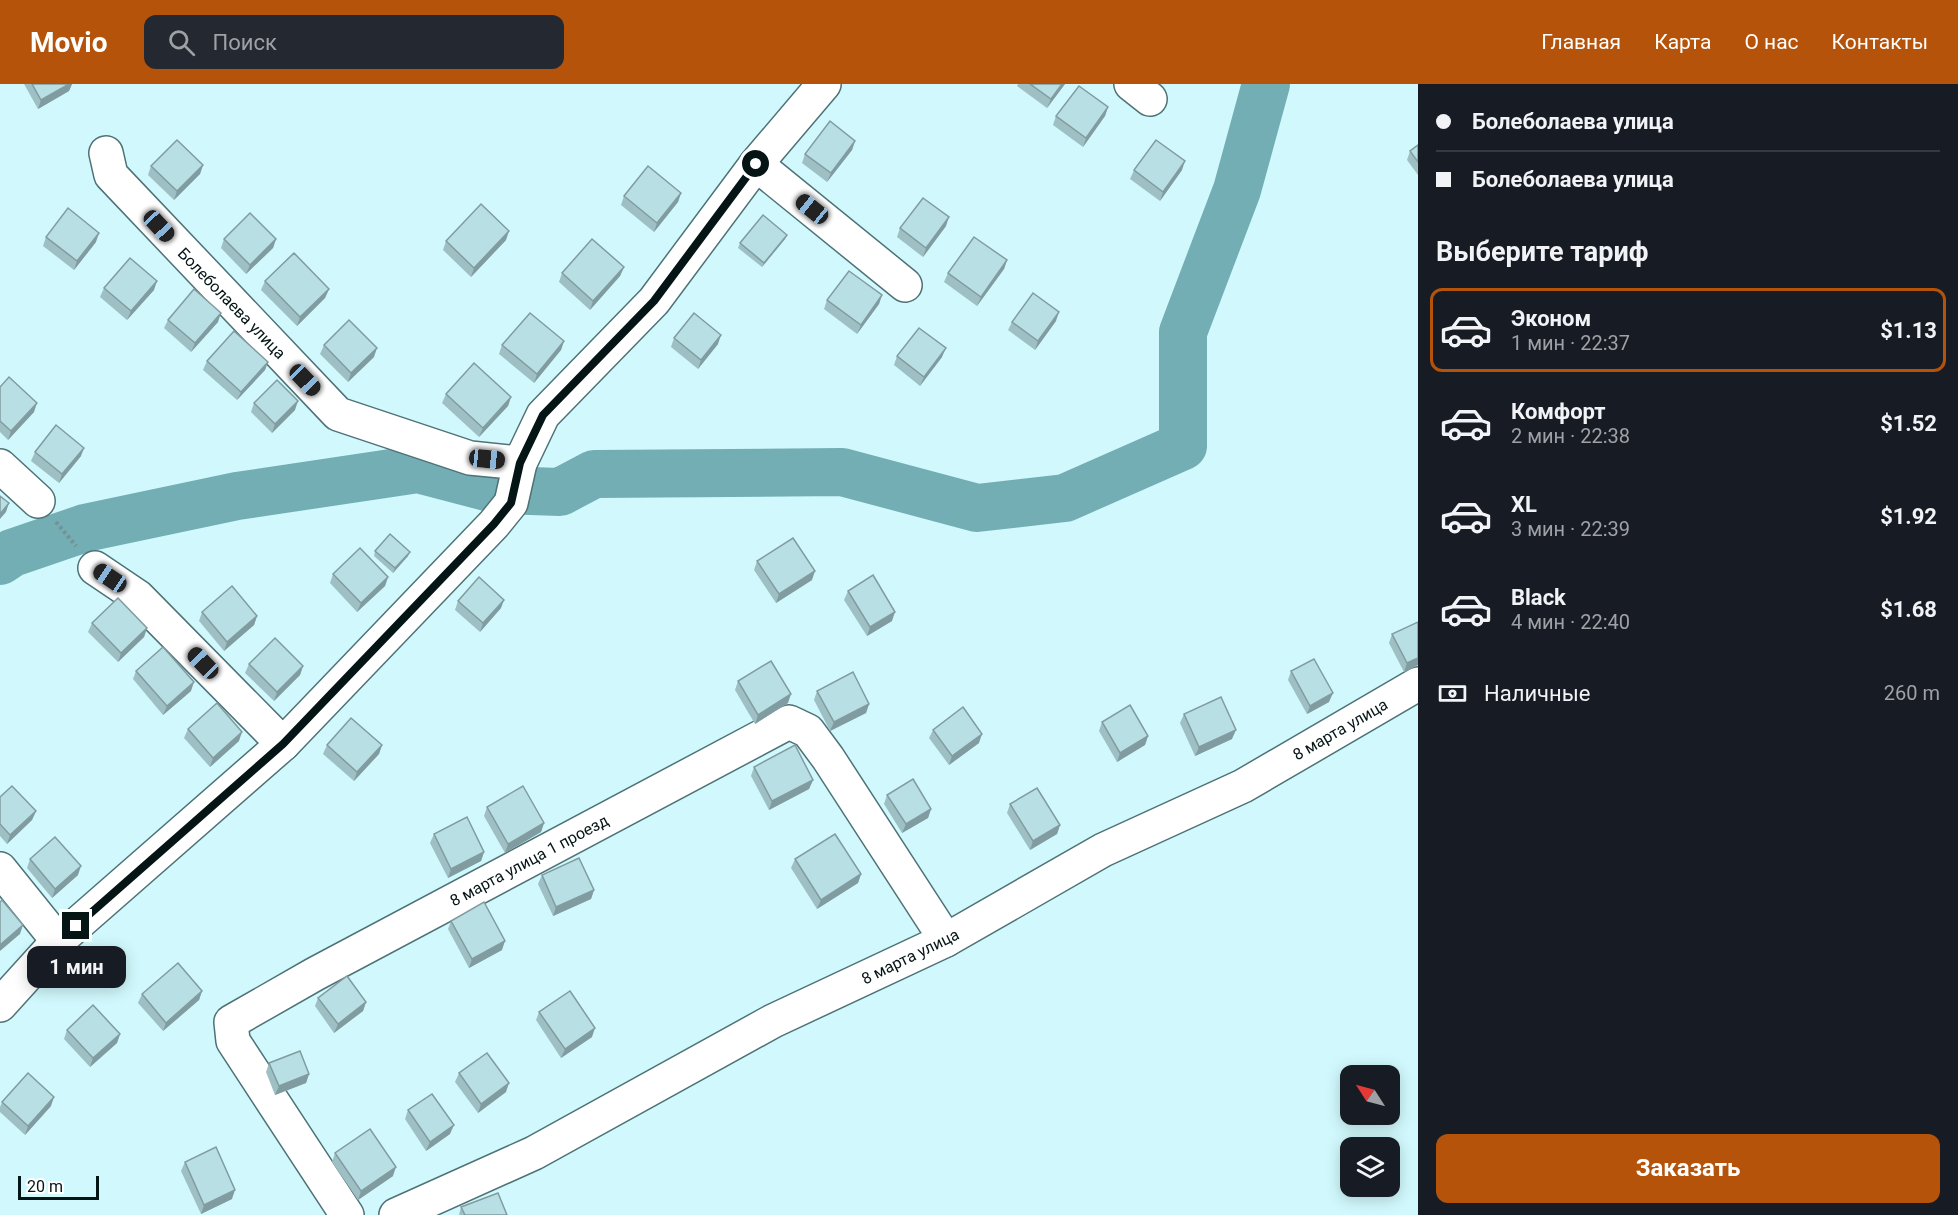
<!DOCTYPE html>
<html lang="ru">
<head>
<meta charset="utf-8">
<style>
  :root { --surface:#171b24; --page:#242831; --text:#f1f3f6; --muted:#9ea1a6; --line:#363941; --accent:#b45309 }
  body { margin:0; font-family:Roboto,sans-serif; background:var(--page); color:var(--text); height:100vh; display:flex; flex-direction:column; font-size:22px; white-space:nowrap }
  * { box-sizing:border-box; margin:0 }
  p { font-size:20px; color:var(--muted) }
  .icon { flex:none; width:33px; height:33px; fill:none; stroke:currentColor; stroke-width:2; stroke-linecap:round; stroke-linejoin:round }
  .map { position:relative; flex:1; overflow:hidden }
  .sheet { display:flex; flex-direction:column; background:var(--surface); width:540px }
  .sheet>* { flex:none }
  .top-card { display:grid; align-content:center; height:132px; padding:0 18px; background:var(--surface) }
  .needle { width:39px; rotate:306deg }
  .fabs { position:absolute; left:1340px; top:981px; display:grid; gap:12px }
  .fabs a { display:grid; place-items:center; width:60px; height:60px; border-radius:12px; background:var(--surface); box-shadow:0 3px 15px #0003; font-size:30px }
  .scale { position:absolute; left:18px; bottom:15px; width:81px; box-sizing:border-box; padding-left:6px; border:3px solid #051415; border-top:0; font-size:16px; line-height:21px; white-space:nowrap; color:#051415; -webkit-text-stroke:4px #fff; paint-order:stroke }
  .end { position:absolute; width:27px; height:27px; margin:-14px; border:8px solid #051415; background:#fff; box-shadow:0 0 0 3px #fff }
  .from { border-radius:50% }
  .bubble { position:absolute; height:42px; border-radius:12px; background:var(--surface); box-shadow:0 3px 15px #0003; font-size:20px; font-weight:700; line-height:42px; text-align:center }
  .car { position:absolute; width:18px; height:36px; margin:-18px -9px; border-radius:8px; box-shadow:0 0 4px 2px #0007; background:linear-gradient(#222 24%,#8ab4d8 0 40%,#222 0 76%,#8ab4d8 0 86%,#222 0) }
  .top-card b { display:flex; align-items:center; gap:21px; height:57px; font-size:22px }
  .top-card b+b { border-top:2px solid var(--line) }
  .top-card i { width:15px; height:15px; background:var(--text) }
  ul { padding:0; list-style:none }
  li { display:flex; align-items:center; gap:18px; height:84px; margin:0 12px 9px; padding:0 6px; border:3px solid transparent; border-radius:12px }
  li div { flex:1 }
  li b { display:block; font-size:22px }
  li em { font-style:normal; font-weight:700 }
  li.active { border-color:var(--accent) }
  li>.icon { width:54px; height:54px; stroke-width:1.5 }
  h2 { padding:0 18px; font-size:27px; line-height:72px }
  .pay { display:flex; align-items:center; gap:15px; height:66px; padding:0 18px; font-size:22px }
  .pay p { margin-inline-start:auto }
  .cta { display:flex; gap:12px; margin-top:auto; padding:12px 18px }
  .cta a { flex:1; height:69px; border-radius:12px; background:var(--accent); color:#fff; font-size:24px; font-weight:700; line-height:69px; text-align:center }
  header { display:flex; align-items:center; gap:36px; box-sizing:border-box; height:84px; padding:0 30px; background:var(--accent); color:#fff }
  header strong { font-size:28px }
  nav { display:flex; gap:33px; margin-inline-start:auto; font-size:21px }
  .search { width:420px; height:54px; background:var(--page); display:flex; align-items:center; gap:15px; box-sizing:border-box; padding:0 21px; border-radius:12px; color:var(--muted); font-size:22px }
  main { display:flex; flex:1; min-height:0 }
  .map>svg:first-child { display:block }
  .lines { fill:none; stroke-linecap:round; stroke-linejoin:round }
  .river { stroke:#72aeb4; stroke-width:48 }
  .minor-casing { stroke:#4e7276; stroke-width:36 }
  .path { stroke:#749194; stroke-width:4; stroke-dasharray:3 3; stroke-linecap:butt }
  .minor { stroke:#fff; stroke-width:33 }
  .wall { fill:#9ec0c4 }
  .shaded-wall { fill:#819ca0 }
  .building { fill:#b8dfe4; stroke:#819ca0; stroke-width:1.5 }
  .route { stroke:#051415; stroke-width:8 }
  .labels { text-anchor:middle; stroke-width:5; stroke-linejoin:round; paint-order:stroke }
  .street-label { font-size:16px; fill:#051415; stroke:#fff }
</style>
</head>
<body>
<header>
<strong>Movio</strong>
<div class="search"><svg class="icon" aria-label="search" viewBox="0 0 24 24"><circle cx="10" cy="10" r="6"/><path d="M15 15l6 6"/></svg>Поиск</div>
<nav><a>Главная</a><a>Карта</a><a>О нас</a><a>Контакты</a></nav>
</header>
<main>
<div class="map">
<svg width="1418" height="1131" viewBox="0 0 1418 1131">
  <rect width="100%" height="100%" fill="#d1f9fd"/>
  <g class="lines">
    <polyline class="river" points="0,477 12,469 85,444 237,412 418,385 498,406 560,408 594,390 842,388 977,424 1065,414 1183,362 1183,248 1237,106 1266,0"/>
    <g class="minor-casing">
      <g id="minor">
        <polyline points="1131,0 1150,15"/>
        <polyline points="106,69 111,91 338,330 470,374 520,379"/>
        <polyline points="756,80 905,201"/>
        <polyline points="0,382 38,417"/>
        <polyline points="95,484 138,513 283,660"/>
        <polyline points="0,785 58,857"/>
        <polyline points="0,921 58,857 283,660 494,440 511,419 520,379 543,331 654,217 756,80 824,0"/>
        <polyline points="347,1131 233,957 231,938 315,890 789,638 808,647 828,674 946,856"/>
        <polyline points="396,1131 534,1069 773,937 946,856 1103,766 1243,702 1418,600"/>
      </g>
    </g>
    <polyline class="path" points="56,438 76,462"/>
    <use href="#minor" class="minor"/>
  </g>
  <g class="wall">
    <polygon points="24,0 72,0 69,7 38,25"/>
    <polygon points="1018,0 1065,0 1047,24 1017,2"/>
    <polygon points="1108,23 1105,32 1083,63 1053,41 1056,32"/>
    <polygon points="855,57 852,66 827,98 802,79 805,70"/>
    <polygon points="1418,61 1418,91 1407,76 1410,67"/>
    <polygon points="203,81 200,90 174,116 148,91 151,82"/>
    <polygon points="1134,86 1182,86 1160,117 1130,95"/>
    <polygon points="681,109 678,118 654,148 621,121 624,112"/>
    <polygon points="946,142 923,173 897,153 900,144"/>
    <polygon points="787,151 785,155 762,183 738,164 740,159"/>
    <polygon points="46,153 96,158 74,186 43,162"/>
    <polygon points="224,155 276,155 273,164 246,190 221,164"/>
    <polygon points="506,156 471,193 443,166 446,157"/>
    <polygon points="1007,176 1004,185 977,222 944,198 948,189"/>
    <polygon points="624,183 620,192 590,226 559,198 562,189"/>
    <polygon points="265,197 329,205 325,214 297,242 261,206"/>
    <polygon points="104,204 154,206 127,236 100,213"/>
    <polygon points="882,211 879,220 857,250 824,225 827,216"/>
    <polygon points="168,236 218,238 191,268 164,244"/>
    <polygon points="1056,237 1035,266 1008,246 1012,238"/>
    <polygon points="674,254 718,260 698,285 671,263"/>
    <polygon points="564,257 561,266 534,299 499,270 502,261"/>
    <polygon points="324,261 374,273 348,298 320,270"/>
    <polygon points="897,272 942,273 920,302 894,281"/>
    <polygon points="207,277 268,278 265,286 237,316 203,286"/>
    <polygon points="0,303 34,328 8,356 0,348"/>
    <polygon points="446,310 511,313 508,322 479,353 442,319"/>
    <polygon points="254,319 295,326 272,349 251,328"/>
    <polygon points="35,368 81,372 59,399 31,377"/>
    <polygon points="375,467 408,472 393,489 374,472"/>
    <polygon points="757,477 812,496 776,519 754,486"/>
    <polygon points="333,490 388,493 385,502 357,528 330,499"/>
    <polygon points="848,507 892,537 867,552 844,516"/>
    <polygon points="458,517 501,524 480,548 455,526"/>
    <polygon points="202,528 257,532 254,541 224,567 199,537"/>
    <polygon points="1418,538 1418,581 1404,588 1389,559 1392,550"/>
    <polygon points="92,539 147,544 144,553 118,578 88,548"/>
    <polygon points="249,580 303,582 300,591 274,617 245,589"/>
    <polygon points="136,587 191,607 163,631 133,595"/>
    <polygon points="1291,587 1329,618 1307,630 1288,596"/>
    <polygon points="738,597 788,619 755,640 735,606"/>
    <polygon points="817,607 869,620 866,629 830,647 814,616"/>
    <polygon points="1184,630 1232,655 1195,672 1180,639"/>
    <polygon points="1102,638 1148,652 1145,661 1117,678 1099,647"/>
    <polygon points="188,645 239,657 210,683 184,654"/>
    <polygon points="933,646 979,659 949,681 929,654"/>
    <polygon points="327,661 382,661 379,670 354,697 323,670"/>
    <polygon points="754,683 813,696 809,705 769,726 751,692"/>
    <polygon points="887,711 931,725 928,734 902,749 884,720"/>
    <polygon points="0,713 36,727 32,736 7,760 0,752"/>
    <polygon points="1010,720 1060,741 1057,750 1030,766 1007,729"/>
    <polygon points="487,723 544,739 541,748 505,769 484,732"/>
    <polygon points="434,750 484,768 481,777 448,794 430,759"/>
    <polygon points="30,775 78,791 52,814 27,784"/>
    <polygon points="795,775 861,790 858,799 817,825 791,784"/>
    <polygon points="542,791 594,806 591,815 553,832 538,800"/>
    <polygon points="451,837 502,866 469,884 448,845"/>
    <polygon points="202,907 199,916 163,947 138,919 142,910"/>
    <polygon points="318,914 366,918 363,927 334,949 315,922"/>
    <polygon points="539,928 592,953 561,974 536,936"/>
    <polygon points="67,946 120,950 117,959 90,983 64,955"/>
    <polygon points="269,979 309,990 306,999 275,1011 266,988"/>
    <polygon points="459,989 506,1008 478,1029 455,998"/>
    <polygon points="2,1018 51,1022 25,1051 0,1028 0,1023"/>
    <polygon points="408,1026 450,1050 426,1067 405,1035"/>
    <polygon points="335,1069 393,1092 358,1116 332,1078"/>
    <polygon points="185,1078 232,1115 201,1130 181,1087"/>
    <polygon points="461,1123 507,1131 459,1131"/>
  </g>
  <g class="shaded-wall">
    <polygon points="69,0 72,0 69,7 38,25 41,16"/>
    <polygon points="1062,0 1065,0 1047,24 1051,15"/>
    <polygon points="1108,23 1105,32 1083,63 1086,54"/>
    <polygon points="855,57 852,66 827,98 831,89"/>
    <polygon points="1185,77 1182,86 1160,117 1163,108"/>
    <polygon points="203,81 200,90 174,116 177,107"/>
    <polygon points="681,109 678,118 654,148 657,139"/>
    <polygon points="949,133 946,142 923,173 926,164"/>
    <polygon points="509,147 506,156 471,193 474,184"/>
    <polygon points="99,149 96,158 74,186 77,177"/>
    <polygon points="787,151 785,155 762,183 764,179"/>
    <polygon points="276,155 273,164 246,190 250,181"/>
    <polygon points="1007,176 1004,185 977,222 981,213"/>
    <polygon points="624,183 620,192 590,226 593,217"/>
    <polygon points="157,197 154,206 127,236 131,227"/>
    <polygon points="329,205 325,214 297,242 300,233"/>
    <polygon points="882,211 879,220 857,250 861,241"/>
    <polygon points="1059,228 1056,237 1035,266 1038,257"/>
    <polygon points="221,229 218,238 191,268 195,259"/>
    <polygon points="721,251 718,260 698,285 701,276"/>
    <polygon points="564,257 561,266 534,299 537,290"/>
    <polygon points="377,264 374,273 348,298 351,289"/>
    <polygon points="946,264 942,273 920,302 924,293"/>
    <polygon points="268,278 265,286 237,316 241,308"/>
    <polygon points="511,313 508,322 479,353 483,344"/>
    <polygon points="298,317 295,326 272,349 275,340"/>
    <polygon points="37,319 34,328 8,356 11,347"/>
    <polygon points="84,364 81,372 59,399 62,390"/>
    <polygon points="9,419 6,428 0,435 0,430"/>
    <polygon points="410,468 408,472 393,489 395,484"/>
    <polygon points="815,487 812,496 776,519 779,510"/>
    <polygon points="388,493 385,502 357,528 361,519"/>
    <polygon points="504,516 501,524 480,548 483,539"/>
    <polygon points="895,528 892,537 867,552 870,543"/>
    <polygon points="257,532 254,541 224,567 227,558"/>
    <polygon points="147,544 144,553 118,578 121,569"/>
    <polygon points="1418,574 1418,581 1404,588 1407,579"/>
    <polygon points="303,582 300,591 274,617 277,608"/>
    <polygon points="194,598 191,607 163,631 167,622"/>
    <polygon points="1333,609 1329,618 1307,630 1310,622"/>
    <polygon points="791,610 788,619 755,640 758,631"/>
    <polygon points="869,620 866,629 830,647 834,638"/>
    <polygon points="1236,646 1232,655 1195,672 1199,663"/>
    <polygon points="242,648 239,657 210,683 213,674"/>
    <polygon points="982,650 979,659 949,681 952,672"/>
    <polygon points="1148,652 1145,661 1117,678 1120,669"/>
    <polygon points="382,661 379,670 354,697 357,688"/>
    <polygon points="813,696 809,705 769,726 772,717"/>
    <polygon points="931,725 928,734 902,749 906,740"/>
    <polygon points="36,727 32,736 7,760 10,751"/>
    <polygon points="544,739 541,748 505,769 508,760"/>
    <polygon points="1060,741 1057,750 1030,766 1033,757"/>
    <polygon points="484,768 481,777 448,794 451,785"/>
    <polygon points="81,782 78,791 52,814 55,805"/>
    <polygon points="861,790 858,799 817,825 821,816"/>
    <polygon points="594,806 591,815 553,832 556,823"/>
    <polygon points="23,841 20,850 0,867 0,861"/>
    <polygon points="505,857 502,866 469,884 472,875"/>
    <polygon points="202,907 199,916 163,947 166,939"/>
    <polygon points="366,918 363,927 334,949 338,940"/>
    <polygon points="595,944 592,953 561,974 565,965"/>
    <polygon points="120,950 117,959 90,983 93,974"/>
    <polygon points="309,990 306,999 275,1011 279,1002"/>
    <polygon points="509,999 506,1008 478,1029 481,1020"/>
    <polygon points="54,1013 51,1022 25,1051 28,1042"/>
    <polygon points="454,1041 450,1050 426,1067 430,1058"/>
    <polygon points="396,1083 393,1092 358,1116 361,1107"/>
    <polygon points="235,1106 232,1115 201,1130 204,1121"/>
  </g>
  <g class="building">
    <polygon points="32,0 69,0 41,16"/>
    <polygon points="1030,0 1062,0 1051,15"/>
    <polygon points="1079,2 1108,23 1086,54 1056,32"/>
    <polygon points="830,37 855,57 831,89 805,70"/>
    <polygon points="177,56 203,81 177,107 151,82"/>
    <polygon points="1156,56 1185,77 1163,108 1134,86"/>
    <polygon points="1418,61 1418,78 1410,67"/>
    <polygon points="648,82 681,109 657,139 624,112"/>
    <polygon points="923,114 949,133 926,164 900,144"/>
    <polygon points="481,120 509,147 474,184 446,157"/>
    <polygon points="68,124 99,149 77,177 46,153"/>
    <polygon points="250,129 276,155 250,181 224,155"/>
    <polygon points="763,131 787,151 764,179 740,159"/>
    <polygon points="974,153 1007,176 981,213 948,189"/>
    <polygon points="592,155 624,183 593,217 562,189"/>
    <polygon points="294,169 329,205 300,233 265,197"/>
    <polygon points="130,174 157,197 131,227 104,204"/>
    <polygon points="849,187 882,211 861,241 827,216"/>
    <polygon points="194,205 221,229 195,259 168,236"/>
    <polygon points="1033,209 1059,228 1038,257 1012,238"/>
    <polygon points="530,229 564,257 537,290 502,261"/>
    <polygon points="694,229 721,251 701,276 674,254"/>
    <polygon points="349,236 377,264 351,289 324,261"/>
    <polygon points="919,244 946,264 924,293 897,272"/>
    <polygon points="234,247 268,278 241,308 207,277"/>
    <polygon points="474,279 511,313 483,344 446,310"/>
    <polygon points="9,293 37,319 11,347 0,337 0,303"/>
    <polygon points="277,296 298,317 275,340 254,319"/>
    <polygon points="56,341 84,364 62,390 35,368"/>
    <polygon points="0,412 9,419 0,430"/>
    <polygon points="390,450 410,468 395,484 375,467"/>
    <polygon points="793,454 815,487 779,510 757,477"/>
    <polygon points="360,464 388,493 361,519 333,490"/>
    <polygon points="873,491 895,528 870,543 848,507"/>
    <polygon points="479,493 504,516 483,539 458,517"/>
    <polygon points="232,502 257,532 227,558 202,528"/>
    <polygon points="118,514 147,544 121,569 92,539"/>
    <polygon points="1418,538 1418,574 1407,579 1392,550"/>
    <polygon points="275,554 303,582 277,608 249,580"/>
    <polygon points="163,563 194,598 167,622 136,587"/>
    <polygon points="1314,575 1333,609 1310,622 1291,587"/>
    <polygon points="771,577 791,610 758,631 738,597"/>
    <polygon points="853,588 869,620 834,638 817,607"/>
    <polygon points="1221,613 1236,646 1199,663 1184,630"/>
    <polygon points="217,619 242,648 213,674 188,645"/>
    <polygon points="1130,621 1148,652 1120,669 1102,638"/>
    <polygon points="963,623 982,650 952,672 933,646"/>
    <polygon points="351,634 382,661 357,688 327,661"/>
    <polygon points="795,661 813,696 772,717 754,683"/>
    <polygon points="913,695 931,725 906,740 887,711"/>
    <polygon points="12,702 36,727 10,751 0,740 0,713"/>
    <polygon points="523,702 544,739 508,760 487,723"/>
    <polygon points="1037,704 1060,741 1033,757 1010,720"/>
    <polygon points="467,733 484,768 451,785 434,750"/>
    <polygon points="835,750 861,790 821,816 795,775"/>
    <polygon points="55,753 81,782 55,805 30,775"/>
    <polygon points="579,774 594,806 556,823 542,791"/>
    <polygon points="2,816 23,841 0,861 0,818"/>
    <polygon points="484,818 505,857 472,875 451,837"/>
    <polygon points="178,879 202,907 166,939 142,910"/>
    <polygon points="347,892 366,918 338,940 318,914"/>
    <polygon points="570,907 595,944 565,965 539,928"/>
    <polygon points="93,921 120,950 93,974 67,946"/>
    <polygon points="300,967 309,990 279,1002 269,979"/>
    <polygon points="487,969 509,999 481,1020 459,989"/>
    <polygon points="28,989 54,1013 28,1042 2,1018"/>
    <polygon points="432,1010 454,1041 430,1058 408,1026"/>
    <polygon points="370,1045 396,1083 361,1107 335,1069"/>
    <polygon points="216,1063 235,1106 204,1121 185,1078"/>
    <polygon points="498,1109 507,1131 465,1131 461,1123"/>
  </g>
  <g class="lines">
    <polyline class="route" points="76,842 283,660 494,440 511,419 520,379 543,331 654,217 756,80"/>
  </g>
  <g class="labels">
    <g class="street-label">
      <text transform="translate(232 219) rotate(46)" y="6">Болеболаева улица</text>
      <text transform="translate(1340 645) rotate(-30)" y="6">8 марта улица</text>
      <text transform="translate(529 776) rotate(-28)" y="6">8 марта улица 1 проезд</text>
      <text transform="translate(910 872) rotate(-26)" y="6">8 марта улица</text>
    </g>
  </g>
</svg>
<div class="fabs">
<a><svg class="needle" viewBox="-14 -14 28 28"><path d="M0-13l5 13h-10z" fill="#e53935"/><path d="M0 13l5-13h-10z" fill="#9ea1a6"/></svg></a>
<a><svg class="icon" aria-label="layers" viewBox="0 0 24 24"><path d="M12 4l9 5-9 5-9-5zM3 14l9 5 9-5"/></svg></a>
</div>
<div class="scale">20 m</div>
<i class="end from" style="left:756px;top:80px"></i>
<i class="end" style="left:76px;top:842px"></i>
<div class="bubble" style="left:27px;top:862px;width:99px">1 мин</div>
<i class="car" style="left:812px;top:125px;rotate:309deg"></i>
<i class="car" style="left:159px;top:142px;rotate:137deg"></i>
<i class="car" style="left:305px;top:296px;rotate:136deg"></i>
<i class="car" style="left:487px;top:375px;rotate:96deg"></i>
<i class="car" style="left:110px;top:494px;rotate:304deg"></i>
<i class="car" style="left:203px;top:579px;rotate:316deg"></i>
</div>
<section class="sheet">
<div class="top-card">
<b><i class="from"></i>Болеболаева улица</b>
<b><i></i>Болеболаева улица</b>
</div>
<h2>Выберите тариф</h2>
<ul>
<li class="active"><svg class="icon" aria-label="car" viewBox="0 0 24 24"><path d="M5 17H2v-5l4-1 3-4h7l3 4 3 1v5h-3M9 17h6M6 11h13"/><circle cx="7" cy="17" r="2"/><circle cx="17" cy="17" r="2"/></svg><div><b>Эконом</b><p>1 мин · 22:37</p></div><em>$1.13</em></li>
<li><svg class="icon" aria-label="car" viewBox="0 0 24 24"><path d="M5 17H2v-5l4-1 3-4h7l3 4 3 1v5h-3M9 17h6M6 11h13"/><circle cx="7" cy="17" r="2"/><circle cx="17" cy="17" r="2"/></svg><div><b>Комфорт</b><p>2 мин · 22:38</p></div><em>$1.52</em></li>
<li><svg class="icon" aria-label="car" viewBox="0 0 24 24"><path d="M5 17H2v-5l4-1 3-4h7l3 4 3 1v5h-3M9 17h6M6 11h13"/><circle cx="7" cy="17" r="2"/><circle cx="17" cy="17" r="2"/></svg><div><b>XL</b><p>3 мин · 22:39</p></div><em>$1.92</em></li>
<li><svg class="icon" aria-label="car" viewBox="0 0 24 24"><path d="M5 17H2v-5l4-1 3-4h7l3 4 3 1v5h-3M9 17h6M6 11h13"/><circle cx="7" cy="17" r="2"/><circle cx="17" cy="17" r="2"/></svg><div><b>Black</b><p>4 мин · 22:40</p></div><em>$1.68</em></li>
</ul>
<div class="pay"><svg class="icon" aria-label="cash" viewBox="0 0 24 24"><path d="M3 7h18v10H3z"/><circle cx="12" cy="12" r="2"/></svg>Наличные<p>260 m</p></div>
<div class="cta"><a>Заказать</a></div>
</section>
</main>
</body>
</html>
